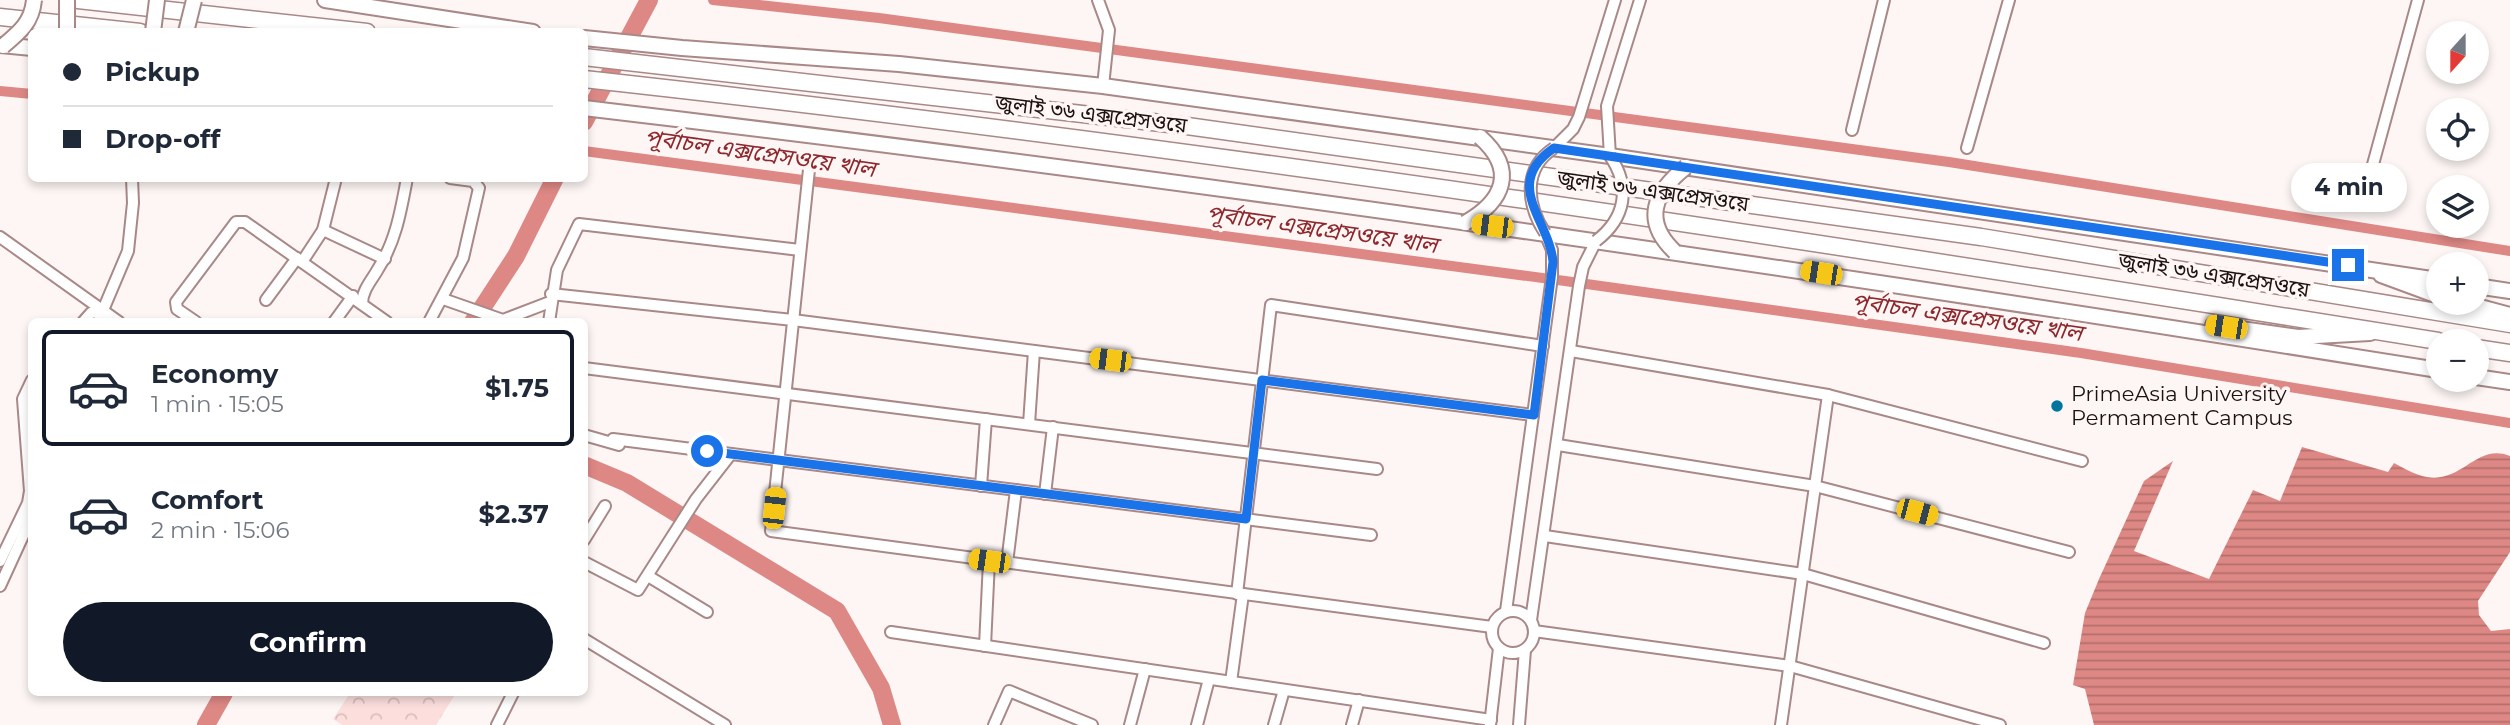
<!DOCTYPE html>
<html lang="en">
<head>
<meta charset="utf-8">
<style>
  :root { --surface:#fff; --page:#f6f6f7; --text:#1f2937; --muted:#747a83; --line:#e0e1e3; --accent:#111827 }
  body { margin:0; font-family:Montserrat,"Noto Sans Bengali",sans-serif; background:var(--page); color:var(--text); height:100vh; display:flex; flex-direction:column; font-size:26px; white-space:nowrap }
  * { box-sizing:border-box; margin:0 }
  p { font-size:23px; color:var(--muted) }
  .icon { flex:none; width:38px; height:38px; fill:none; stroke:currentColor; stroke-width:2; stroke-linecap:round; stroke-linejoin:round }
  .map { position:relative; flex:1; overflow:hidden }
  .side { position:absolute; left:28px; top:318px; width:560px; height:378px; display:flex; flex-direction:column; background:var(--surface); border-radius:10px; box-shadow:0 4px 10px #0003 }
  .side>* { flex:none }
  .hud { position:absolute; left:28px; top:28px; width:560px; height:154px; border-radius:10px; box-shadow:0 4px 10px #0003; display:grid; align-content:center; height:154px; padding:0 35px; background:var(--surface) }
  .needle { width:46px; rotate:201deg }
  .fabs { position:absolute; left:2426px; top:21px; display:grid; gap:14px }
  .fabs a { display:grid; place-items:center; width:63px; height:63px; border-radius:50%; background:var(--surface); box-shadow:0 4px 10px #0003; font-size:35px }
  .end { position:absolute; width:32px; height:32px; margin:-16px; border:9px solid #1a73e8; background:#fff; box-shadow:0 0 0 4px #fff }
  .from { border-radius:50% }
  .bubble { position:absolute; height:49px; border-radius:24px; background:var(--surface); box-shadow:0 4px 10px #0003; font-size:23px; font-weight:700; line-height:49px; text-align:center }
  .car { position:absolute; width:21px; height:42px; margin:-21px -10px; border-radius:9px; box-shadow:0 0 5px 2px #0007; background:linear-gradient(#f5c518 24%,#345 0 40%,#f5c518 0 76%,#345 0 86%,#f5c518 0) }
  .hud b { display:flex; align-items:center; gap:24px; height:66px; font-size:26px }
  .hud b+b { border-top:2px solid var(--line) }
  .hud i { width:18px; height:18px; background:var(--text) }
  ul { padding:12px 0 0; list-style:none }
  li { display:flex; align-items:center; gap:21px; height:116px; margin:0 14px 10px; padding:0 21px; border:4px solid transparent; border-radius:10px }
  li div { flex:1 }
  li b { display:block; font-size:26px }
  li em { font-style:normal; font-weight:700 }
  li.selected { border-color:var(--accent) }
  li>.icon { width:63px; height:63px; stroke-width:1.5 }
  .primary-button { display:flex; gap:14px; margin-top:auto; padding:14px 35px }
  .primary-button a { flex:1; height:80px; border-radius:42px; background:var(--accent); color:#fff; font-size:28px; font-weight:700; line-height:80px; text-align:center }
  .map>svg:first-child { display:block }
  .park { fill:url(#park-crowns) }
  .water { fill:url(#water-rules) }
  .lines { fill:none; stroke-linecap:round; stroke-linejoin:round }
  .canal { stroke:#de8885; stroke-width:10 }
  .river { stroke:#de8885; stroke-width:18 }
  .minor-casing { stroke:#a88987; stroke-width:14 }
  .major-casing { stroke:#a88987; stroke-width:18 }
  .highway-casing { stroke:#a88987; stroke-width:19 }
  .minor { stroke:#fff; stroke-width:10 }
  .major { stroke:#fff; stroke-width:14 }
  .highway { stroke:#fff; stroke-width:16 }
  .minor-bridge-casing { stroke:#a88987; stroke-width:14; stroke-linecap:butt }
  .major-bridge-casing { stroke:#a88987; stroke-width:18; stroke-linecap:butt }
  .minor-bridge { stroke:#fff; stroke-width:10 }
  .major-bridge { stroke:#fff; stroke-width:14 }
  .route { stroke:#1a73e8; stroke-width:9 }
  .poi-dot { fill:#02759f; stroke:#fdf6f5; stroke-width:2.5 }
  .labels { text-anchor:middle; stroke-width:7; stroke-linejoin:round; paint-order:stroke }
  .street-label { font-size:21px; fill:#1d1212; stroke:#fdf6f5 }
  .poi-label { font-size:21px; fill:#1d1212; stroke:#fdf6f5; text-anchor:start }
  .water-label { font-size:23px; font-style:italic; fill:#8d282d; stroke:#fdf6f5 }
</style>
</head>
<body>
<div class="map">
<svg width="2510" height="725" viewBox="0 0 2510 725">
  <defs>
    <pattern id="park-crowns" width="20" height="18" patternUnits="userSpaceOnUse" patternTransform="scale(1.75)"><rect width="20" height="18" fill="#fcdfdd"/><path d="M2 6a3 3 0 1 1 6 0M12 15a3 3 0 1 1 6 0" fill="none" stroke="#d8bebd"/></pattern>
    <pattern id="water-rules" width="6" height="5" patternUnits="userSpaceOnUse" patternTransform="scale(1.75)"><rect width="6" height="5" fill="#de8885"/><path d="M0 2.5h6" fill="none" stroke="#b36e6b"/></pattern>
  </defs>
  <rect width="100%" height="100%" fill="#fdf6f5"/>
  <polygon class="park" points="350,693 456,693 436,725 342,725 333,719"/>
  <path class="water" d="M2302,447L2388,472L2394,463C2402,467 2410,472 2419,475C2461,489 2474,442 2510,456V552L2478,601L2479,615L2491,631L2510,629V725H2094L2085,689L2073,685L2085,613L2099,579L2144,481L2173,461L2134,551L2209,579L2253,490L2280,501Z"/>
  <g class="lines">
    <g class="canal">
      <polyline points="713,0 879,18 1949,162 2510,251"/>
      <polyline points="0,91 32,94"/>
      <polyline points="584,151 1565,281 2081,353 2510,423"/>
    </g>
    <g class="river">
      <polyline points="584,122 649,0"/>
      <polyline points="473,322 516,256 555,178"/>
      <polyline points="584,465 627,483 837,611 881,688 892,725"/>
      <polyline points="206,725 224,693"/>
    </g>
    <g class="minor-casing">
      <g id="minor">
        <polyline points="1098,0 1109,30 1103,86"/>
        <polyline points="1852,130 1884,0"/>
        <polyline points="1554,148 1573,129 1579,117 1615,0"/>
        <polyline points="1967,148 2009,0"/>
        <polyline points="1610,156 1607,106 1640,0"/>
        <polyline points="810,160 771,531 1492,627"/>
        <polyline points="2366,190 2418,0"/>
        <polyline points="323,230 385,259"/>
        <polyline points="0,237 119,322"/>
        <polyline points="302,262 323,230 336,178"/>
        <polyline points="551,294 793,320 1533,415"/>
        <polyline points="443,299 503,320 550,302"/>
        <polyline points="266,300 297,258"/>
        <path d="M362,304C362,290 372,280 378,269C396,241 401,210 407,178"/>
        <polyline points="83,322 91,313 102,309"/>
        <polyline points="98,322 128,251 133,203 132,178"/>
        <polyline points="196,322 177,309 176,302 236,222 245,222 387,322"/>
        <polyline points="334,322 353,296"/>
        <polyline points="429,322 463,258 479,188 473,181 450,178"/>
        <polyline points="549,322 557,270 579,224 800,250"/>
        <polyline points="1571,351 1828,395 2082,461"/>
        <polyline points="584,368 1377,469"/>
        <polyline points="1029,424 1034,351"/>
        <polyline points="584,435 619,445"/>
        <polyline points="613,439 1371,535"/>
        <polyline points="1558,445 1815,486 2069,552"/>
        <polyline points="981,486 986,419"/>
        <polyline points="1045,494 1053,427"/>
        <polyline points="1545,536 1803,574 2044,643"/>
        <polyline points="584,540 605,506"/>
        <polyline points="0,561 28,503 30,491 23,399 32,380"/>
        <polyline points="584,562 638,590 696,499 731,454"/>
        <polyline points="1007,563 1016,490"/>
        <polyline points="648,576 707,612"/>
        <polyline points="0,586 32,516"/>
        <polyline points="1237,594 1271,305 1543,346"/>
        <circle cx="1513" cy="632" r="21"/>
        <polyline points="1506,611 1552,277 1552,250 1545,233"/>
        <polyline points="1531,620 1579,286 1583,267 1596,241"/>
        <polyline points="1534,631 1790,666 2000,725"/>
        <polyline points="891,632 1491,720"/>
        <polyline points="584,639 725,725"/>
        <polyline points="985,646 989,561"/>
        <polyline points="1231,682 1243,594"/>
        <polyline points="497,725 513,693"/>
        <polyline points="994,725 1009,691 1092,725"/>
        <polyline points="1130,725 1145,669"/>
        <polyline points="1197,725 1209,679"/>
        <polyline points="1274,725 1284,690"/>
        <polyline points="1352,725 1359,700"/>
        <polyline points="1490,725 1499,648"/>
        <polyline points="1519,725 1525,650"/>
        <polyline points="1781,725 1828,395"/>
      </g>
    </g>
    <g class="major-casing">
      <g id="major">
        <polyline points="325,0 533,32"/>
        <polyline points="584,38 682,48 899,64 1103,86 1610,156 2438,280"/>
        <polyline points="0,45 32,48"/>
        <path d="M584,108C1204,181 1822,271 2438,370"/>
        <polyline points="2381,275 2438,296"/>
        <polyline points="2476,286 2510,291"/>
        <polyline points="2465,303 2510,315"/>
        <polyline points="2213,325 2298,337 2370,333"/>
        <polyline points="2476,377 2510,382"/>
      </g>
    </g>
    <g class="highway-casing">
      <g id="highway">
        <polyline points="78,0 367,32"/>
        <polyline points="0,17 140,32"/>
        <polyline points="584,57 1187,126 1981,237 2510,324"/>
        <path d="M584,79C1205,147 1822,242 2438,341"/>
        <polyline points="2476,348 2510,353"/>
      </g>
    </g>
    <use href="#minor" class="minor"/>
    <use href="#major" class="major"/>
    <use href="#highway" class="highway"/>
    <g class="minor-bridge-casing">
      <g id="minor-bridge">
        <path d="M1545,233C1527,205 1522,169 1554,148"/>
        <path d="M1596,241C1626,218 1631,187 1610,156"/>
      </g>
    </g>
    <g class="major-bridge-casing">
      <g id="major-bridge">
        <polyline points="67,32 67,0"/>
        <polyline points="153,32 157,0"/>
        <polyline points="186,32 194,0"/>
        <path d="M3,46C20,32 32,22 34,0"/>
        <path d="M1465,223C1504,201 1517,170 1480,137"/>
        <path d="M1675,252C1642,221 1654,192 1686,167"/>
      </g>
    </g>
    <use href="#minor-bridge" class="minor-bridge"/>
    <use href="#major-bridge" class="major-bridge"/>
  </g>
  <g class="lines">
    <path class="route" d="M707,451L1246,519L1262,380L1534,415L1553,262C1550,221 1501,184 1554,148L2348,265"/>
  </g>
  <circle class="poi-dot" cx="2057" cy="406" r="7"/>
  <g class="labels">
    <g class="street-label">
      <text transform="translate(1091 114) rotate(7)" y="7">জুলাই ৩৬ এক্সপ্রেসওয়ে</text>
      <text transform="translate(1653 191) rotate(8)" y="7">জুলাই ৩৬ এক্সপ্রেসওয়ে</text>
      <text transform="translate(2214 275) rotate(9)" y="7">জুলাই ৩৬ এক্সপ্রেসওয়ে</text>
    </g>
    <g class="poi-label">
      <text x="2071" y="401">PrimeAsia University<tspan x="2071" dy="24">Permament Campus</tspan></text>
    </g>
    <g class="water-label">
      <text transform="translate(760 153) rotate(8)" y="8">পূর্বাচল এক্সপ্রেসওয়ে খাল</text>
      <text transform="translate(1322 229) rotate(8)" y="8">পূর্বাচল এক্সপ্রেসওয়ে খাল</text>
      <text transform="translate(1967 317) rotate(8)" y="8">পূর্বাচল এক্সপ্রেসওয়ে খাল</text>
    </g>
  </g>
</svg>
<div class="fabs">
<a><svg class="needle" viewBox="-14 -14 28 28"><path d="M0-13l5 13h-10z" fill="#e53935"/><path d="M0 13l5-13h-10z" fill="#747a83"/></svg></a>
<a><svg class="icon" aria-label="locate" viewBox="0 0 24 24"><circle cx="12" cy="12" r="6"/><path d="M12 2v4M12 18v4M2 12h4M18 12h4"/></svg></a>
<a><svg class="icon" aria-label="layers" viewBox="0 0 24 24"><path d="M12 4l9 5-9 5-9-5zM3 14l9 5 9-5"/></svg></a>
<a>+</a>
<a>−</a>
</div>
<i class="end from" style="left:707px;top:451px"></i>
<i class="end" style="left:2348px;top:265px"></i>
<div class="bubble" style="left:2291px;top:163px;width:116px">4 min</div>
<i class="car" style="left:1492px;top:226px;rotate:277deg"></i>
<i class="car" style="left:1821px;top:273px;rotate:279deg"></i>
<i class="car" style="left:2226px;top:327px;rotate:279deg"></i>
<i class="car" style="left:1110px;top:360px;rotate:277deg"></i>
<i class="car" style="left:774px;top:508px;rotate:6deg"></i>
<i class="car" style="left:1917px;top:512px;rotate:105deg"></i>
<i class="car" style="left:989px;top:561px;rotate:278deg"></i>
<div class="hud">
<b><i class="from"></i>Pickup</b>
<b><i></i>Drop-off</b>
</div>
<section class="side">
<ul>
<li class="selected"><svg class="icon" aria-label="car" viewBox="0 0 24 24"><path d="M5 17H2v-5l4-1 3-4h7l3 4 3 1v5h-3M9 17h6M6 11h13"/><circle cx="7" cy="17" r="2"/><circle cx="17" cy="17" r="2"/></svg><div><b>Economy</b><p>1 min · 15:05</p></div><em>$1.75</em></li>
<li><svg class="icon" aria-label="car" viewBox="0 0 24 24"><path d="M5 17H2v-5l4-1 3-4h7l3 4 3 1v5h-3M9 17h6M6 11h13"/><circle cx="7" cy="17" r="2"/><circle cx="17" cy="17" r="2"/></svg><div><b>Comfort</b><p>2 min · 15:06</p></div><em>$2.37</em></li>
</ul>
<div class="primary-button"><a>Confirm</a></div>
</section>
</div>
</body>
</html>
